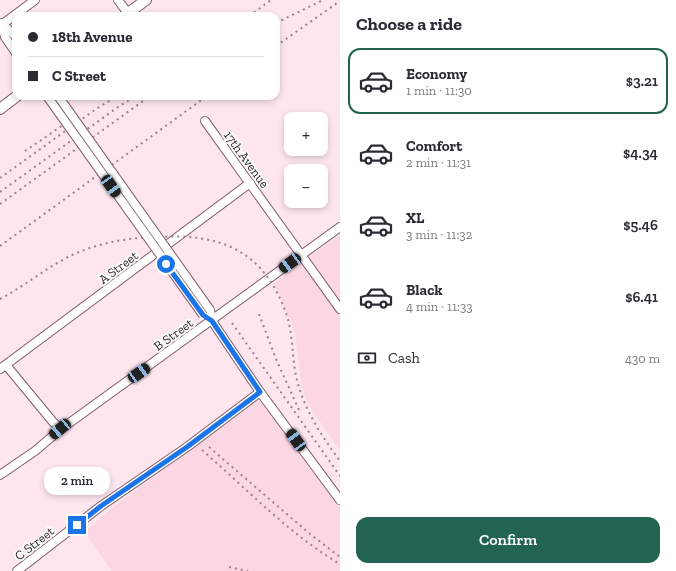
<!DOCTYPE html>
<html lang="en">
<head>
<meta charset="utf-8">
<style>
  :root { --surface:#fff; --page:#f7f7f7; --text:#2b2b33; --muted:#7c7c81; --line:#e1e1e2; --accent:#226352 }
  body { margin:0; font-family:"Zilla Slab",serif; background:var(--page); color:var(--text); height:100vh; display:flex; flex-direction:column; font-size:15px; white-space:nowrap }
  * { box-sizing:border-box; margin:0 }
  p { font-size:13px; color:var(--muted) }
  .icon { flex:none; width:22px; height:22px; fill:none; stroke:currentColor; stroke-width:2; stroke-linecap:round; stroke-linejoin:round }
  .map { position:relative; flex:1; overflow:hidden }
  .panel { display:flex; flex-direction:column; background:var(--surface); width:336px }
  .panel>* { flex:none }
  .hud { position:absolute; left:12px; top:12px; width:268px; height:88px; border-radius:12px; box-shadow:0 2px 6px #0003; display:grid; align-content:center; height:88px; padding:0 16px; background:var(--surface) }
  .buttons { position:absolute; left:284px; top:112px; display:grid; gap:8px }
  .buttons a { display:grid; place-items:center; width:44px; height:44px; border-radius:8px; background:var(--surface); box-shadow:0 2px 6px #0003; font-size:20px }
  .end { position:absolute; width:18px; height:18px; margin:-9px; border:5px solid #1a73e8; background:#fff; box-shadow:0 0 0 2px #fff }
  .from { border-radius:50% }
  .bubble { position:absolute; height:28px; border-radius:12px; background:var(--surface); box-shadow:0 2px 6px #0003; font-size:13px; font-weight:600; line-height:28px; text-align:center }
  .car { position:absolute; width:12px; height:24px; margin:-12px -6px; border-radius:5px; box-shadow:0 0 3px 1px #0007; background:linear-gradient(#222 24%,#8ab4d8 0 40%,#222 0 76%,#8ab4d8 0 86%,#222 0) }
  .hud b { display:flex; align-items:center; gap:14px; height:38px; font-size:15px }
  .hud b+b { border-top:1px solid var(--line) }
  .hud i { width:10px; height:10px; background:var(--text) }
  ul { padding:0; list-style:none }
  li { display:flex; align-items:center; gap:12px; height:66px; margin:0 8px 6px; padding:0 8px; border:2px solid transparent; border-radius:12px }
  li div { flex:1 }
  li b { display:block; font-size:15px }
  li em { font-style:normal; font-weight:600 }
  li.selected { border-color:var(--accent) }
  li>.icon { width:36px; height:36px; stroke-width:1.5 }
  h2 { padding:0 16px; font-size:18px; line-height:48px }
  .pay { display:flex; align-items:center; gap:10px; height:44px; padding:0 16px; font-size:15px }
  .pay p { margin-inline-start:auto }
  .action { display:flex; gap:8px; margin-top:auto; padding:8px 16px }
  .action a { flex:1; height:46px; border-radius:12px; background:var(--accent); color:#fff; font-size:16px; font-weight:600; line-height:46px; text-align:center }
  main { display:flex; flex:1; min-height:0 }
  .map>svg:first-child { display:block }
  .built { fill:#fdd6e3 }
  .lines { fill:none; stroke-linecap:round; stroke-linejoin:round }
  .minor-casing { stroke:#805d69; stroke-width:10 }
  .major-casing { stroke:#805d69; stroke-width:12 }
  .minor { stroke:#fff; stroke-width:8 }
  .major { stroke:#fff; stroke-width:10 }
  .rail { stroke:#98848a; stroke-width:2; stroke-dasharray:2 4; stroke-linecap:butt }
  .minor-bridge-casing { stroke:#805d69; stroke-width:10; stroke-linecap:butt }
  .minor-bridge { stroke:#fff; stroke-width:8 }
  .route { stroke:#1a73e8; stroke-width:5 }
  .labels { text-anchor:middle; stroke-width:4; stroke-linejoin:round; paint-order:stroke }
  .street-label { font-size:13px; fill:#34252a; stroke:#fafafa }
</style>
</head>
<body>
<main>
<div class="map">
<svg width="340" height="571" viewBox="0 0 340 571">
  <rect width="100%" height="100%" fill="#ffe6ee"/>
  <g class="built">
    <polygon points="338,236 340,236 340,451 310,407 302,388 295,332 274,283"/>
    <polygon points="257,400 261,402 340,508 340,571 112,571 84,532 108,511"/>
  </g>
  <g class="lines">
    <g class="minor-casing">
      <g id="minor">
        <polyline points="118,0 130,16"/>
        <polyline points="2,23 16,37"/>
        <polyline points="2,24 5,37 16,53"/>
        <polyline points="0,26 35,0"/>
        <polyline points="205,121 340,309"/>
        <polyline points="210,310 212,321 260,392 340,500"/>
        <polyline points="6,365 53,422 61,429"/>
        <polyline points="0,369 250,183"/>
        <polyline points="0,475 35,451 61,429 340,227"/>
        <polyline points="17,571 101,506 187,447 260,392"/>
      </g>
    </g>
    <g class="major-casing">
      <g id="major">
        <polyline points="124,16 146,0"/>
        <polyline points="0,109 17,96"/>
      </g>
    </g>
    <use href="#minor" class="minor"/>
    <use href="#major" class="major"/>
    <g class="rail">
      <polyline points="249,16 271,0"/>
      <polyline points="276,23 323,0"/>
      <polyline points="276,46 340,1"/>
      <polyline points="25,151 66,123"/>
      <polyline points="0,178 96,109 117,96"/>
      <polyline points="0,192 118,107 136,96"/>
      <polyline points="0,204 150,96"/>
      <polyline points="0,246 207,96"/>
      <path d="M0,299C25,286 47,267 72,255C99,243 126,238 155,237C220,233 264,249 287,316C293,335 292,356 296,376C303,408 321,435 340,461"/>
      <polyline points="259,314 276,359 299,410"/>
      <polyline points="232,323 340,476"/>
      <polyline points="209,447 310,534 340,557"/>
      <path d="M202,450C247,489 289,534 340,564"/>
      <polyline points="229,567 248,571"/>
    </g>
    <g class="minor-bridge-casing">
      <g id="minor-bridge">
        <polyline points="47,96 203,315"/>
        <polyline points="58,96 210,310"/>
      </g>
    </g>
    <use href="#minor-bridge" class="minor-bridge"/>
  </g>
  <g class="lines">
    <polyline class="route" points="77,525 101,506 187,447 260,392 212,321 203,315 166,264"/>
  </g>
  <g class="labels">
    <g class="street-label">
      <text transform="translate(247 159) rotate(54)" y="5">17th Avenue</text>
      <text transform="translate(118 267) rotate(-37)" y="5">A Street</text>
      <text transform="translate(173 334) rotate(-36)" y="5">B Street</text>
      <text transform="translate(34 543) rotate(-38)" y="5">C Street</text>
    </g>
  </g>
</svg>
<div class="buttons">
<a>+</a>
<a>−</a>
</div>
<i class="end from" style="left:166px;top:264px"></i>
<i class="end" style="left:77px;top:525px"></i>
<div class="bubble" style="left:44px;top:467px;width:66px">2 min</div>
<i class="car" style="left:111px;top:186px;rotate:145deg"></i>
<i class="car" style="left:290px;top:263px;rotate:234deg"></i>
<i class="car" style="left:139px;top:373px;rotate:55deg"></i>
<i class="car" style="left:60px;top:429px;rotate:230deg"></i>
<i class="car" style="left:296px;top:440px;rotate:324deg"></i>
<div class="hud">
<b><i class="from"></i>18th Avenue</b>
<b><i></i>C Street</b>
</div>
</div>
<section class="panel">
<h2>Choose a ride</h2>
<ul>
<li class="selected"><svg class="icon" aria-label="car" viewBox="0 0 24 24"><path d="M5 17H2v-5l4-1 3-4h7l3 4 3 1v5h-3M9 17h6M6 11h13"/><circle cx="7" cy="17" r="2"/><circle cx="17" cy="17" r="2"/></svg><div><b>Economy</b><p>1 min · 11:30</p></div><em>$3.21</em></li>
<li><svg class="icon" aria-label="car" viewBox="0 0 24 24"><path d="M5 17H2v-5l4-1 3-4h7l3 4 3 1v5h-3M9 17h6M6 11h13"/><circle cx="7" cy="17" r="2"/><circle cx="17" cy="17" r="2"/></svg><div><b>Comfort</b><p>2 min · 11:31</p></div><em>$4.34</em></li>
<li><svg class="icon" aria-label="car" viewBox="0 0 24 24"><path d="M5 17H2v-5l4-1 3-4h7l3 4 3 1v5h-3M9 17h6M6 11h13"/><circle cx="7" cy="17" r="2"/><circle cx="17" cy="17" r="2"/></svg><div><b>XL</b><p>3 min · 11:32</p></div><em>$5.46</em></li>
<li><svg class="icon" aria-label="car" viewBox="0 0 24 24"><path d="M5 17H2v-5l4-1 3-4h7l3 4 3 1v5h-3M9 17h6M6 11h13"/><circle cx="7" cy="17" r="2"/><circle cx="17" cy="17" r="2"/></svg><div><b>Black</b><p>4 min · 11:33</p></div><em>$6.41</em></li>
</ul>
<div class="pay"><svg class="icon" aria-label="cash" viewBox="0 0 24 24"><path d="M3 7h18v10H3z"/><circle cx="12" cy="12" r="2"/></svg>Cash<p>430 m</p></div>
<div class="action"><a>Confirm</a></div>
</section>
</main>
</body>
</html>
